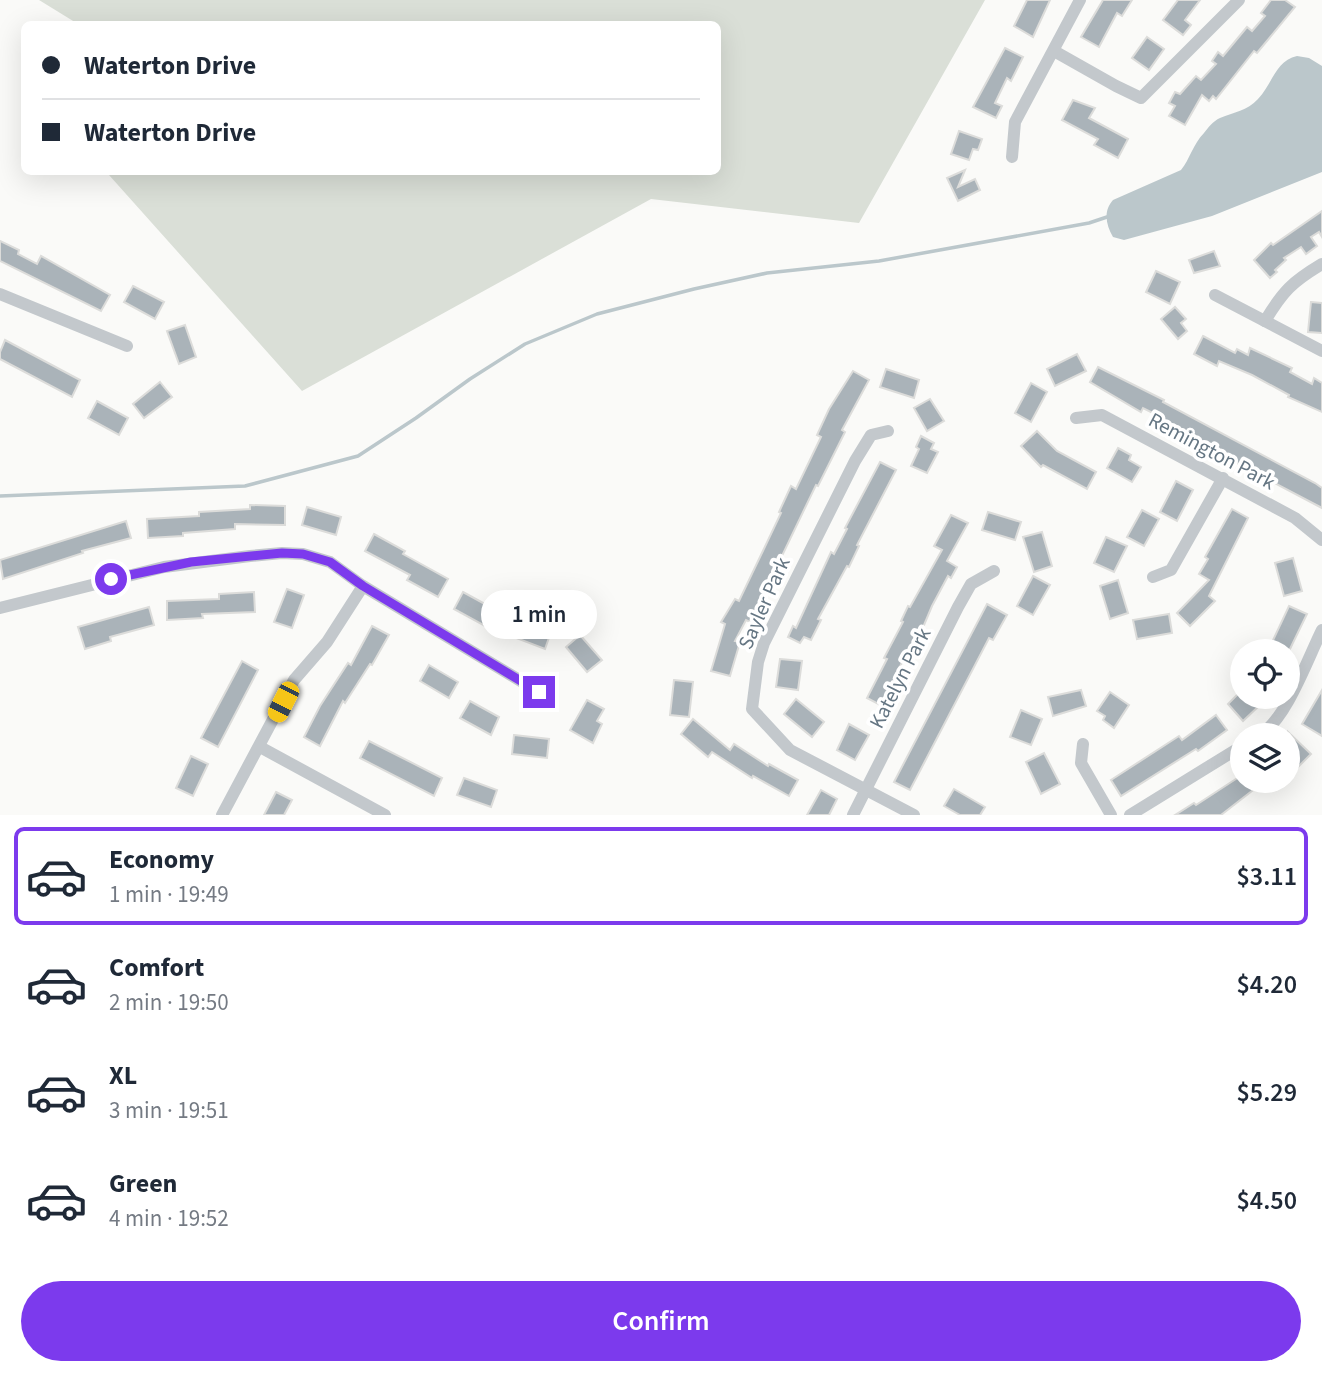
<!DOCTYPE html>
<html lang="en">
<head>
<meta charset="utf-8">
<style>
  :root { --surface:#fff; --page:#f6f6f7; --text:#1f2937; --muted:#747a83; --line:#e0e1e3; --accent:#7c3aed }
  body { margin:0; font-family:"Source Sans 3",sans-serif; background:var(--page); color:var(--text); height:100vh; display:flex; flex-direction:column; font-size:26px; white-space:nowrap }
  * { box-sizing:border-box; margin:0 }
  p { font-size:23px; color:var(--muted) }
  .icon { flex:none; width:38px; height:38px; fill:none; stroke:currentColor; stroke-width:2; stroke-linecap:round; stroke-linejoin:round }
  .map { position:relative; height:815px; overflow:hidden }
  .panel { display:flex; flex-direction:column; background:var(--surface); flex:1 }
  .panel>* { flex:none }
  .banner { position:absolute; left:21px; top:21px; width:700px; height:154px; border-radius:10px; box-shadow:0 7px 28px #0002; display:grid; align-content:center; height:154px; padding:0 21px; background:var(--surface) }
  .controls { position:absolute; left:1230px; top:639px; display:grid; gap:14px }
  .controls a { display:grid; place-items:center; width:70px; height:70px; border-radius:50%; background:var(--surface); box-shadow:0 7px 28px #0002; font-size:35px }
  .end { position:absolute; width:32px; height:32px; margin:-16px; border:9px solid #7c3aed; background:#fff; box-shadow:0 0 0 4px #fff }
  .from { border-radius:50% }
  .bubble { position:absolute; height:49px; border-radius:24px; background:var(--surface); box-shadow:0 7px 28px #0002; font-size:23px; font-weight:600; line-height:49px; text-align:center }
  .car { position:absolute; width:21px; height:42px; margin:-21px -10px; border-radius:9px; box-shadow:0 0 5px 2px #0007; background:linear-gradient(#f5c518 24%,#345 0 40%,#f5c518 0 76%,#345 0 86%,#f5c518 0) }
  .banner b { display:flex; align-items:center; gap:24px; height:66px; font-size:26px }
  .banner b+b { border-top:2px solid var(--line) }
  .banner i { width:18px; height:18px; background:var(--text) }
  ul { padding:12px 0 0; list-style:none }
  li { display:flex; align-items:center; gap:21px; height:98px; margin:0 14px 10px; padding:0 7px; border:4px solid transparent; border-radius:10px }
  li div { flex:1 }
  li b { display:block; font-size:26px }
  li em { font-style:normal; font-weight:600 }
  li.on { border-color:var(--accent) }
  li>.icon { width:63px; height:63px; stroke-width:1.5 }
  .cta { display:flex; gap:14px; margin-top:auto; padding:14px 21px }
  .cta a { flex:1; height:80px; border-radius:42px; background:var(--accent); color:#fff; font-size:28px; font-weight:600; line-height:80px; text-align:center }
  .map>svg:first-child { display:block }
  .green { fill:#dadfd7 }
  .water { fill:#bbc7cb }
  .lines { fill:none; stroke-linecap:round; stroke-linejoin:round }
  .stream { stroke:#bbc7cb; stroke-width:3.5 }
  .building { fill:#aab3b9; stroke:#dcdcda; stroke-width:2 }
  .street { stroke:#c3c8cc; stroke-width:12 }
  .route { stroke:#7c3aed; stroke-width:9 }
  .labels { text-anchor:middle; stroke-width:7; stroke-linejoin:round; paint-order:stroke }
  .street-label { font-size:21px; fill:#657683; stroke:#fff }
</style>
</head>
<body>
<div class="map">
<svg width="1322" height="815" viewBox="0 0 1322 815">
  <rect width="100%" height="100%" fill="#fafaf8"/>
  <polygon class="green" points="39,0 985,0 859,223 651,199 302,391 109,175 110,172 718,172 718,24 78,24"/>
  <path class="water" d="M1297,56L1309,58L1322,66V172L1212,216L1124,240L1113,237C1106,225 1103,211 1113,200L1181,170C1190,159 1193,144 1204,133C1208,128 1213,121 1220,118C1234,112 1247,111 1258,99C1272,85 1275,61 1297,56Z"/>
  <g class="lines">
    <polyline class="stream" points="0,496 245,486 358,456 416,418 470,379 525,344 597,314 694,289 767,273 879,261 1089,223 1107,217"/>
  </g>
  <g class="building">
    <polygon points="1027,0 1050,0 1033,37 1014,26"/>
    <polygon points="1103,0 1132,0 1122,16 1117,13 1099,47 1081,37"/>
    <polygon points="1178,0 1200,0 1185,20 1191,25 1183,35 1163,20"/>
    <polygon points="1271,0 1285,0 1295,7 1257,53 1254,51 1216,99 1213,96 1209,101 1202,95 1185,125 1169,116 1175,106 1169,103 1175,92 1180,94 1196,76 1201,80 1216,64 1212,61 1218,52 1223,56 1247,27 1252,31 1265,16 1261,13"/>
    <polygon points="1147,37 1164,49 1149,70 1132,58"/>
    <polygon points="1005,48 1023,57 1011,81 1007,78 995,103 1002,106 996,118 973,107"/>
    <polygon points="1073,100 1095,108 1089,118 1128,139 1118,158 1094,145 1098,139 1062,120"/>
    <polygon points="959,131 982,139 978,150 973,149 969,160 951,154"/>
    <polygon points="965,170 958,187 975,179 980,190 958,201 947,178"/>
    <polygon points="1322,211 1322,237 1319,232 1311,237 1317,246 1306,254 1301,247 1284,258 1286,260 1275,270 1277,272 1270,278 1254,260 1271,243 1273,245"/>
    <polygon points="0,241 19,250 18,254 37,264 41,256 110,295 101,311 0,261"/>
    <polygon points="1214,251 1220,266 1194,273 1189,260"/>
    <polygon points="1156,271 1180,282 1170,304 1146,292"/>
    <polygon points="133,286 164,302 155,319 124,302"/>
    <polygon points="1311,302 1322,303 1322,333 1308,332"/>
    <polygon points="1175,307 1186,319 1181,323 1187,331 1178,339 1161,319"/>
    <polygon points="185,325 196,357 179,364 167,331"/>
    <polygon points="1203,336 1235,353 1237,349 1248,355 1250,348 1292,368 1290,372 1312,384 1314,378 1322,383 1322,412 1288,397 1289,395 1252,375 1219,361 1217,366 1194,354"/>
    <polygon points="5,340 80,380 72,397 0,359 0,352"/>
    <polygon points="1077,354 1086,371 1055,386 1047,369"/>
    <polygon points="1098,367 1164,400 1163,402 1315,483 1322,488 1322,508 1161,423 1163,418 1143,408 1141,412 1090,382"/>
    <polygon points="886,369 919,380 914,398 880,387"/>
    <polygon points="853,371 869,380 842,430 845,432 818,486 816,485 756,610 750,622 746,620 735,641 740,642 730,676 711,671 725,624 721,622 735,599 739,601 781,513 779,512 791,486 796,489 821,437 817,435 829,409"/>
    <polygon points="160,382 172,397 144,418 133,404"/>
    <polygon points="1031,383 1047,392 1031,422 1015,413"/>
    <polygon points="930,399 944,421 927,431 914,408"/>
    <polygon points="97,401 128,418 119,435 88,418"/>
    <polygon points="1037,431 1057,451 1096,472 1087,489 1043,465 1041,467 1021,446"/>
    <polygon points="921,436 934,443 931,449 938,452 927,473 911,466 919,449 916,447"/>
    <polygon points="1118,448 1131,455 1129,460 1141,467 1132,482 1107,468"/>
    <polygon points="880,462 896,470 857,545 859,546 849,567 847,566 818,619 821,620 811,640 804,637 800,643 788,637 793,626 796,628 831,552 834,554 847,529 845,528"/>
    <polygon points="1176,481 1193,490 1177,521 1160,512"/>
    <polygon points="250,505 285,506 285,525 235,524 235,529 183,533 183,536 148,538 147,519 199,516 199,512 250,509"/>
    <polygon points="307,507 341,517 336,535 302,525"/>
    <polygon points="1232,509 1248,518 1209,596 1215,601 1190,626 1177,613 1209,580 1199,574 1208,559 1205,557"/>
    <polygon points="1142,510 1159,519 1144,546 1127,537"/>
    <polygon points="988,512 1021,522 1015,540 982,530"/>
    <polygon points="951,515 968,523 947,561 957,567 951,578 948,576 932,606 911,656 906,654 896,675 899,677 884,707 867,698 887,659 884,658 903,622 901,621 908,606 910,607 942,550 934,546"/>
    <polygon points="126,521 131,538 82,551 83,553 3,579 0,560"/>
    <polygon points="1042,532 1052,566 1034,572 1023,537"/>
    <polygon points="374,534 405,551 403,554 448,579 438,597 407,580 410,575 365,551"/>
    <polygon points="1106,537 1127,546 1114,572 1094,563"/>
    <polygon points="1293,558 1302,591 1284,596 1275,563"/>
    <polygon points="1033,576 1050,585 1033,615 1017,606"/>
    <polygon points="1118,580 1128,613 1110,619 1100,586"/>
    <polygon points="287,589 304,595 292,628 274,622"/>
    <polygon points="254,592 255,612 202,614 203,618 167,620 167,601 219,599 219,594"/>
    <polygon points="463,592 494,609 485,626 454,609"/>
    <polygon points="987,604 1007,615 993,640 989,638 910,790 894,782"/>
    <polygon points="1289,606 1307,614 1289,651 1268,651"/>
    <polygon points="149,607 154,625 110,637 111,641 85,649 78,627"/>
    <polygon points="1169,614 1172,633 1137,639 1133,620"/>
    <polygon points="518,619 551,632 545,649 511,636"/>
    <polygon points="372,626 389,635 372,665 370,664 345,703 343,701 320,746 304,737 320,706 348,663 351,665"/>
    <polygon points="580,635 602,660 587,672 566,647"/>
    <polygon points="780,659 802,661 798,690 776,687"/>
    <polygon points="242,661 258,670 218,747 201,738"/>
    <polygon points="429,665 458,682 449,698 420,681"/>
    <polygon points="674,680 693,682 689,717 670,715"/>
    <polygon points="1081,690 1086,706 1053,716 1048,697"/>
    <polygon points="1242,690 1242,696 1253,696 1261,704 1243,721 1228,704"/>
    <polygon points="1322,690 1322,736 1302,724"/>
    <polygon points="1110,692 1129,705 1114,728 1103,720 1105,716 1097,711"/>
    <polygon points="796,699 824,722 812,737 784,714"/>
    <polygon points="587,700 604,709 597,721 602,724 593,743 570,730"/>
    <polygon points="470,701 499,717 491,735 460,718"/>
    <polygon points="1021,710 1042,719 1031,745 1010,737"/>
    <polygon points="1216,715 1227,730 1198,751 1196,749 1121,796 1111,780 1179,736 1182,740"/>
    <polygon points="693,719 730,750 734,744 768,766 769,764 798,780 789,796 753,776 752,778 712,752 708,757 681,734"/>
    <polygon points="849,724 869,735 855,760 837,750"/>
    <polygon points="1288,732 1311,754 1294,771 1288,765"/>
    <polygon points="514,735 549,739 547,758 512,754"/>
    <polygon points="369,741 442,778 434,796 360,758"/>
    <polygon points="1044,753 1060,784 1041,794 1026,762"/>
    <polygon points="191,756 208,764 193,796 176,788"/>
    <polygon points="1242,775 1242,780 1266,780 1221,815 1175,815 1194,803 1196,805"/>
    <polygon points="464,778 497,790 491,807 457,795"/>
    <polygon points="954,789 985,807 980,815 960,815 944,806"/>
    <polygon points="821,790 837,799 829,815 807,815"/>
    <polygon points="276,792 292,800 284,815 264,815"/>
  </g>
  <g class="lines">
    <g class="street">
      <polyline points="1054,51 1116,86 1141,98 1239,0"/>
      <polyline points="1012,157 1015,122 1080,0"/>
      <polyline points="0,294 127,346"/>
      <polyline points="1215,295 1322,351"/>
      <path d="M1265,321C1283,291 1292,282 1322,264"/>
      <polyline points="1076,418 1102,415 1295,518 1322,540"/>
      <polyline points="888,431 871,435 855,461 764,643 758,662 752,709 790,750 914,815"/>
      <polyline points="1153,577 1171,570 1223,478"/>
      <polyline points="0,608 164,567 250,556 282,553 303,554 330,562 363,586 539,692"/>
      <path d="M1260,735C1287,718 1307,660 1322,630"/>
      <polyline points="1083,744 1081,763 1111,815"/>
      <polyline points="260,747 385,815"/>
      <polyline points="222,815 294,680 327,642 363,586"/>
      <polyline points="853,815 958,607 971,584 994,571"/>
      <polyline points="1130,815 1242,746"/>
    </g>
  </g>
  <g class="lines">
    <polyline class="route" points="111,579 191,562 282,553 303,554 330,562 363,586 539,692"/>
  </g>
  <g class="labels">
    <g class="street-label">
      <text transform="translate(1212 451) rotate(28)" y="7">Remington Park</text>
      <text transform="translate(764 603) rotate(-66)" y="7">Sayler Park</text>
      <text transform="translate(900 678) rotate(-63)" y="7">Katelyn Park</text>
    </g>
  </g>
</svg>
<div class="controls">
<a><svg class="icon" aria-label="locate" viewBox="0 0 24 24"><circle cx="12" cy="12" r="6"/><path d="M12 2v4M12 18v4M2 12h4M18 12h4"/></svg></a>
<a><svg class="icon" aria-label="layers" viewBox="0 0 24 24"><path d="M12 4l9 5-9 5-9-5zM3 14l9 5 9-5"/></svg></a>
</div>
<i class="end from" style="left:111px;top:579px"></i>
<i class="end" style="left:539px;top:692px"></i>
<div class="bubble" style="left:481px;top:590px;width:116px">1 min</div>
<i class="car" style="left:283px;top:702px;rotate:207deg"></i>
<div class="banner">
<b><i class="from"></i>Waterton Drive</b>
<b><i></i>Waterton Drive</b>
</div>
</div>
<section class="panel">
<ul>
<li class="on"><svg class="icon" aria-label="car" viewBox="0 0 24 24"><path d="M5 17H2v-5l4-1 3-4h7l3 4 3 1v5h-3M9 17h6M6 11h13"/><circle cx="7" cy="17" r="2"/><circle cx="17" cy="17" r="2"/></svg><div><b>Economy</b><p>1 min · 19:49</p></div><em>$3.11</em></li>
<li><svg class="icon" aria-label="car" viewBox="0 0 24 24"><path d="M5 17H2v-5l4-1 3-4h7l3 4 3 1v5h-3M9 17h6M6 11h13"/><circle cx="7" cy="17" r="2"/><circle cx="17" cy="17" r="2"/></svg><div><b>Comfort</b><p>2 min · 19:50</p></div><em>$4.20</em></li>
<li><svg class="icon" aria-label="car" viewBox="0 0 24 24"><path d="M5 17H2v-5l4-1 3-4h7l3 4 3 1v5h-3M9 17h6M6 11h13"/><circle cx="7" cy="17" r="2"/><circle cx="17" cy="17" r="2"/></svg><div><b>XL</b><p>3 min · 19:51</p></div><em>$5.29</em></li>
<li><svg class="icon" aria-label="car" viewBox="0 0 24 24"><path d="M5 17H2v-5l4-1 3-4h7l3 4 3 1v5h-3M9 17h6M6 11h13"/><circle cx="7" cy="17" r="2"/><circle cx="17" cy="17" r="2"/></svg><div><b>Green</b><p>4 min · 19:52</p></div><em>$4.50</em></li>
</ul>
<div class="cta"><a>Confirm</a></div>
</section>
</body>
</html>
